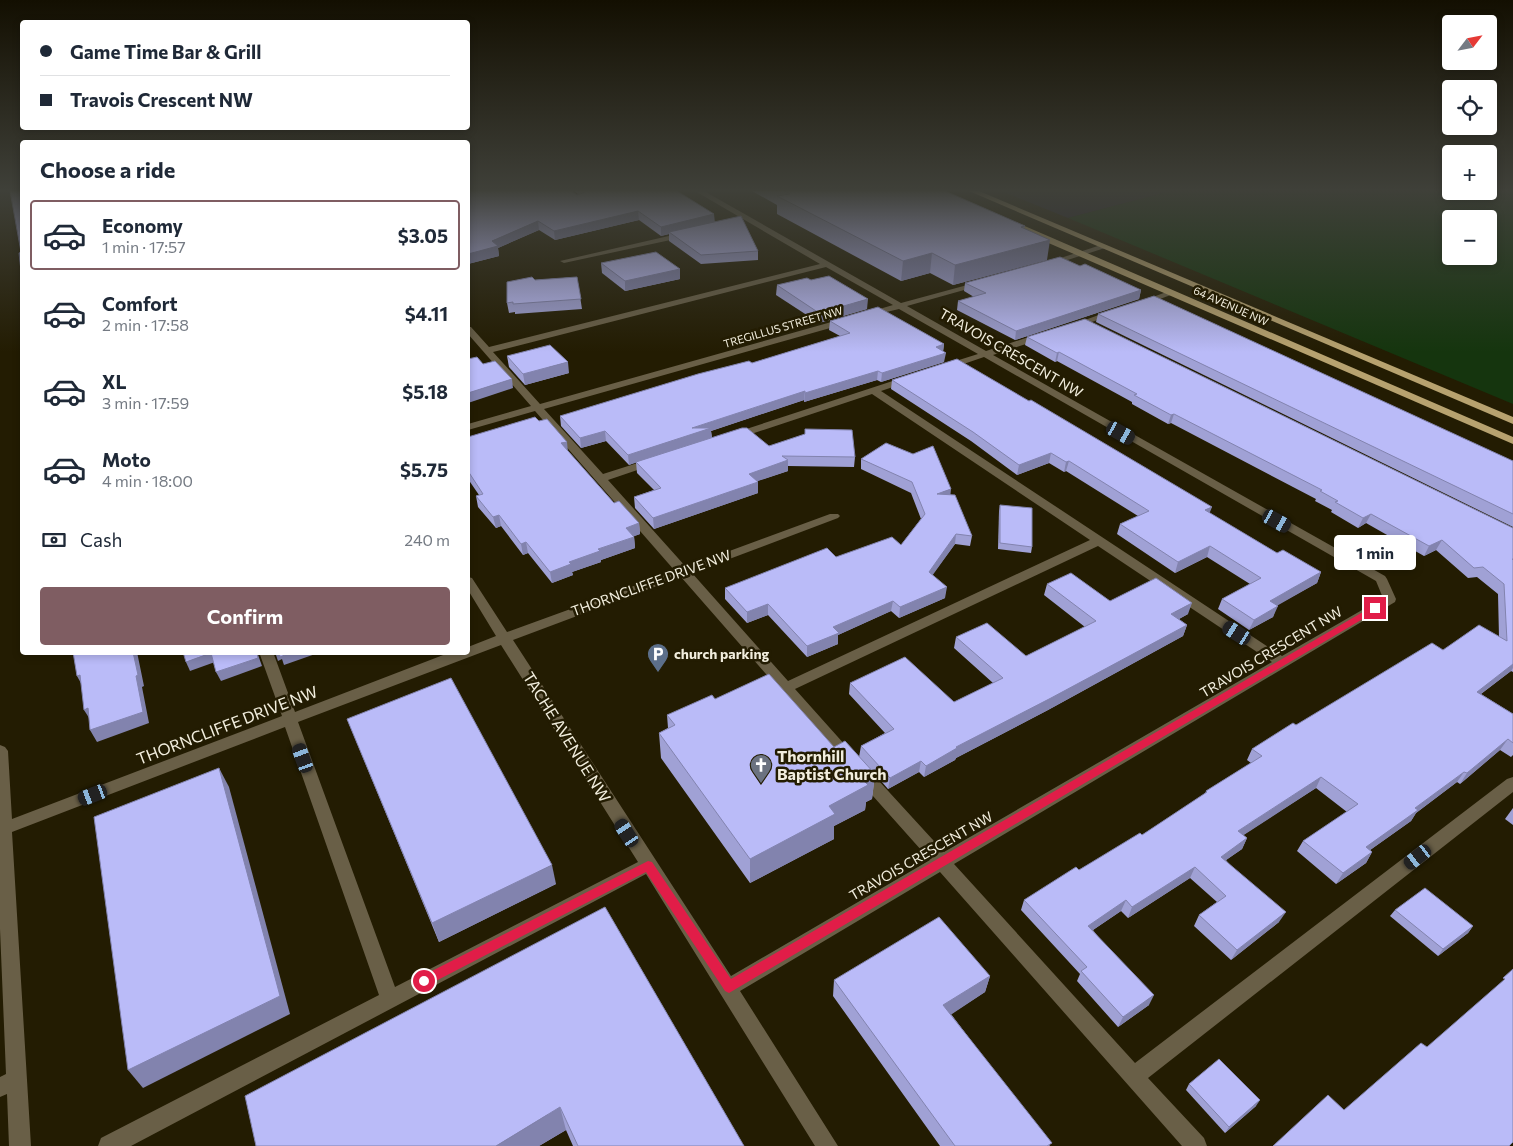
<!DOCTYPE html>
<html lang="en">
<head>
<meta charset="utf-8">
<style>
  :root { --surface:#fff; --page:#f6f6f7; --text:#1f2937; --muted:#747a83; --line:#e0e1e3; --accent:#7f5d62 }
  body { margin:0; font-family:Commissioner,sans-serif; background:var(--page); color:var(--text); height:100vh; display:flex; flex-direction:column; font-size:19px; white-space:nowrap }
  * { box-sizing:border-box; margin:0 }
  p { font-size:16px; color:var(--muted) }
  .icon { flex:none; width:28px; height:28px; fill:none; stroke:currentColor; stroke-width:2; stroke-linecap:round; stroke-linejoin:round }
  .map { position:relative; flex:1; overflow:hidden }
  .side { position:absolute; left:20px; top:140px; width:450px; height:515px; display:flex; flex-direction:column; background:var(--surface); border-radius:5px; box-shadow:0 2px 8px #0003 }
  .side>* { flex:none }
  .top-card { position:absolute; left:20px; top:20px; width:450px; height:110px; border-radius:5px; box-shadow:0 2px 8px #0003; display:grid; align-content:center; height:110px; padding:0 20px; background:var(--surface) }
  .needle { width:32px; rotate:58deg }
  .controls { position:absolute; left:1442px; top:15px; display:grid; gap:10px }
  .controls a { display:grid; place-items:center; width:55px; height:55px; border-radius:5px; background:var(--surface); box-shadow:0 2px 8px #0003; font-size:25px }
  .end { position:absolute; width:22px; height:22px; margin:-11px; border:6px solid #e11d48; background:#fff; box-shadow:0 0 0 2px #fff }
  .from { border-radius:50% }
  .bubble { position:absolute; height:35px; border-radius:5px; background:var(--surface); box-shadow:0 2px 8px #0003; font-size:16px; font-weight:700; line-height:35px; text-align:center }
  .car { position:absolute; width:15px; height:30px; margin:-15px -8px; border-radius:6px; box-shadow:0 0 4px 1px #0007; background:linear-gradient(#222 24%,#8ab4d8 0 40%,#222 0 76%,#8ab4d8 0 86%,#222 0) }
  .top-card b { display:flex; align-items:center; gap:18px; height:48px; font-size:19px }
  .top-card b+b { border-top:1px solid var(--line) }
  .top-card i { width:12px; height:12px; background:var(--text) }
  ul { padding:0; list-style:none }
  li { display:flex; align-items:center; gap:15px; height:70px; margin:0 10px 8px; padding:0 10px; border:2px solid transparent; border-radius:5px }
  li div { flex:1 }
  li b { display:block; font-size:19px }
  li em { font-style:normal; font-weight:700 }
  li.active { border-color:var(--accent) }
  li>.icon { width:45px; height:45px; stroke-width:1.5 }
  h2 { padding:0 20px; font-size:22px; line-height:60px }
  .pay { display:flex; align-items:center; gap:12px; height:55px; padding:0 20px; font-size:19px }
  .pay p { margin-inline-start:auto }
  .button { display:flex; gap:10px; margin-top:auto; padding:10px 20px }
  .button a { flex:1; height:58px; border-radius:5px; background:var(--accent); color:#fff; font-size:20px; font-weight:700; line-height:58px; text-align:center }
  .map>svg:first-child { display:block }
  .education { fill:#252131 }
  .green { fill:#15350e; fill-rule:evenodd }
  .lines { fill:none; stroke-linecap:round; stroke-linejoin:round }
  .minor { fill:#695f47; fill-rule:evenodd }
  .major { fill:#b7a26f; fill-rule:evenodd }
  .wall { fill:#a0a1d5 }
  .shaded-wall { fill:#8283ae }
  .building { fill:#babbf8; stroke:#8283ae }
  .route { fill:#e11d48 }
  .labels { text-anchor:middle; stroke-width:5; stroke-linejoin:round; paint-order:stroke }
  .far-street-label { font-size:11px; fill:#f2eede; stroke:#231c02 }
  .street-label { font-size:14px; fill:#f2eede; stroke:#231c02 }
  .poi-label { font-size:14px; font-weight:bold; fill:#f2eede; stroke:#231c02; text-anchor:start }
  .near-street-label { font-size:16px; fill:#f2eede; stroke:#231c02 }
  .near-poi-label { font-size:16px; font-weight:bold; fill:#f2eede; stroke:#231c02; text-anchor:start }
</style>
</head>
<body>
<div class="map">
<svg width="1513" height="1146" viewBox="0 0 1513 1146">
  <rect width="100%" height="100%" fill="#231c02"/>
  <polygon class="education" points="1001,191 1171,191 1068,218"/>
  <path class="green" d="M1171,191H1513V404L1068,218ZM1451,219H1489V256H1451Z"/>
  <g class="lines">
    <g class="minor">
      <path d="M695,191H704L901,303L982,281V285L907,306L986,351L1038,334H1044V338L993,355L1385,576L1387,579L1396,599L1395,602L954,864L1135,1063L1507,779L1513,777V792L1148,1078L1204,1138L1207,1146H1182L940,872L740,991L838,1146H815L646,874L131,1146H98L101,1138L379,995L285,727L12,832L31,1146H9L7,1094L0,1097V1077L6,1074L0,929V745L5,747L8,751L12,819L282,716L259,652H273L295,712L451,652H468V647L496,636L468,590V577L472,578L507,632L675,571L535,411L468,430V424L531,406L468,334V327H471L489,347L820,264ZM826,267L893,305L866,313V317L899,309L978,354L943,365V369H949L984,357L1376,581L1383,598L1282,656L881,391L911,381L913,379L908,376L731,434L730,436L735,439L739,438L872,394L1090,540L788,681L692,573L838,518L840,516L838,514H830L686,567L608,480L655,464L656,462L655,460H647L603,474L544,409L848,323V319H842L540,404L493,352ZM1098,546L1272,662L944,852L868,769L862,767L856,769L854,773L856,777L930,860L731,976L513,640L681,577L844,763L849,765L854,763L857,759L854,755L795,689ZM501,645L638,862L395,987L298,722Z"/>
      <polygon points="686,232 690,234 689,236 564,263 560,261"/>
      <polygon points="1101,245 1108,247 1052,265 1045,263"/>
      <polygon points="1169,291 1176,293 1144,305 1137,303"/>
      <polygon points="1110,311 1117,313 1075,328 1068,326"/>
    </g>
    <g class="major">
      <polygon points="969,191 979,191 1513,417 1513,424"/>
      <polygon points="1007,221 1013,221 1513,437 1513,444 1007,225"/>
    </g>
  </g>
  <g class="wall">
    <polygon points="574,191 677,191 715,222 758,251 758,260 701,264 669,241 669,234 661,236 639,220 555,240 539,230 498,248 499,256 468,264 578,194"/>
    <polygon points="752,191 945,191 1025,226 1024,229 1047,260 953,285 930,273 901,281 777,214 777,205"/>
    <polygon points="601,263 680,269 680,279 625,291 602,273"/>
    <polygon points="1080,266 1141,290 1139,299 1015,340 957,310 958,301 974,297 964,291 965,283"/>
    <polygon points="577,277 582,309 515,314 515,312 509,313 507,303 535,280"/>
    <polygon points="811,280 867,309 819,323 776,295 777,285"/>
    <polygon points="1098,314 1513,461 1513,527 1096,322"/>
    <polygon points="830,321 944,344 943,351 944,362 881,382 877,380 804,402 804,400 711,431 712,438 855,457 854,467 788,466 788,471 757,481 758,493 654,529 635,508 634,497 654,490 637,473 636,462 629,465 606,441 581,448 561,426 560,416 752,363 840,336 829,330"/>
    <polygon points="1027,337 1513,528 1513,672 1511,671 1481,694 1513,714 1513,755 1511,757 1500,750 1460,784 1457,782 1416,813 1411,821 1370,850 1372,852 1366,863 1336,884 1297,851 1303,841 1347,812 1316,788 1243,835 1247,838 1242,849 1226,860 1279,922 1231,960 1194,926 1199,915 1217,902 1190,878 1128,918 1121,911 1093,930 1149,1005 1118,1027 1077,981 1080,974 1021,910 1024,900 1142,835 1205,794 1206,791 1251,763 1247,760 1252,749 1296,725 1443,650 1499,637 1498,594 1477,577 1468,578 1436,550 1424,556 1366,523 1358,528 1331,512 1332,510 1315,501 1316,499 1171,423 1168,424 1132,404 1132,402 1057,361 1055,362 1025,345"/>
    <polygon points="507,356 569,373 525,385 509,367"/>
    <polygon points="892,380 1209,513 1277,553 1321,572 1317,583 1277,605 1273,617 1249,630 1218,609 1222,599 1250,584 1207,557 1175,573 1117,534 1120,524 1138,516 1066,471 1064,472 1049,463 1017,475 971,441 891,389"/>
    <polygon points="468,437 568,452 614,503 639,523 640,534 634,536 635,548 601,560 601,562 572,572 573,575 552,583 528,553 523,555 501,526 496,528 478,507 476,496 479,495 468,479"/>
    <polygon points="861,459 951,495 972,536 970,546 955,544 932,575 945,598 899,618 891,611 838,635 838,644 807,657 768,615 747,623 725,599 725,588 836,557 901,545 921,519 911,493 861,469"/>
    <polygon points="1000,505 1032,547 1031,553 998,549 999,511"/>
    <polygon points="1047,584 1110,601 1188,614 1179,619 1187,625 1183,636 1048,710 956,758 955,760 924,777 919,772 888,789 875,774 872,799 866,802 865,810 834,826 834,839 750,883 661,758 659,733 668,728 667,715 715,699 859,757 861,746 885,733 849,694 850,683 954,702 993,683 954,648 956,637 1026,656 1085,627 1044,595"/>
    <polygon points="347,719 556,884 439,942"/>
    <polygon points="1513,808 1513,825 1505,819"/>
    <polygon points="605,907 744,1146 573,1146 566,1130 539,1146"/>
    <polygon points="1395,910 1473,926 1468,933 1438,956 1390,916"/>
    <polygon points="990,976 985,992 951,1014 1050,1146 940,1146 833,996 834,980"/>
    <polygon points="1189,1084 1256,1106 1225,1133 1186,1090"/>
  </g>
  <g class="shaded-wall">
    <polygon points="638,211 639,220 555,240 554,231"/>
    <polygon points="714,214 715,223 669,232 669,234 661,236 661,227"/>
    <polygon points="538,221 539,230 498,248 499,256 468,264 468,254 492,241"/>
    <polygon points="1050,240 1047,260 953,285 955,265"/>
    <polygon points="932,253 930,273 901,281 903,261"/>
    <polygon points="680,269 680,279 625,291 625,281"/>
    <polygon points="1141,290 1139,299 1015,340 1016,331"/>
    <polygon points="868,299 867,309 819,323 819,313"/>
    <polygon points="944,344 943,353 936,347"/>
    <polygon points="1059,352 1057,361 1055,362 1057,353"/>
    <polygon points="946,353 944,362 881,382 882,373"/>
    <polygon points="568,362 569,373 525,385 523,374"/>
    <polygon points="878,371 877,380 804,402 805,393"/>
    <polygon points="512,379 513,388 468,403 468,393"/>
    <polygon points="805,391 804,400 711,431 712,438 629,465 628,455 692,428"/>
    <polygon points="1174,414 1171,423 1168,424 1171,415"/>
    <polygon points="605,431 606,441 581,448 580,438"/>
    <polygon points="567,442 568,452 561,443"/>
    <polygon points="1051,453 1049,463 1017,475 1019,465"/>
    <polygon points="788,460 788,471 749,484 749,474"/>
    <polygon points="1069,461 1066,471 1064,472 1066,462"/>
    <polygon points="758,482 758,493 654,529 653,518"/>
    <polygon points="951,489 950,499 937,494"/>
    <polygon points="1212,507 1208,517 1205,510"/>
    <polygon points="1371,514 1366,523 1358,528 1363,518"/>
    <polygon points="499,515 501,526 496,528 493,517"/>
    <polygon points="639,523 640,534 627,539 626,528"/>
    <polygon points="956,534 955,544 927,583 929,572"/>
    <polygon points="634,537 635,548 601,560 601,562 572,572 573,575 552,583 550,572 569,562 598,549"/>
    <polygon points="1442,540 1436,550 1424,556 1429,546"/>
    <polygon points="526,542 528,553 523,555 521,544"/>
    <polygon points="1210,546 1207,557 1175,573 1178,562"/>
    <polygon points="1321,572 1317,583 1266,612 1270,601"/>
    <polygon points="947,587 945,598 899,618 900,607"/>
    <polygon points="893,601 891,611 838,635 838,644 807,657 807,646 833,627"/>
    <polygon points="1192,603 1188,614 1168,625 1171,614"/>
    <polygon points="768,604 768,615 747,623 747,612"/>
    <polygon points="1278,606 1273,617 1249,630 1254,620"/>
    <polygon points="1187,625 1183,636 1048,710 956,758 955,760 924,777 926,766 956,747"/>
    <polygon points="133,652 137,652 144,686 142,687 149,723 97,742 90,730 136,676"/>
    <polygon points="257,652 262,666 221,681 216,672"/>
    <polygon points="275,652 321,652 284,665 282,659 278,661"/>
    <polygon points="211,653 215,662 190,671 186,662"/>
    <polygon points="1513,664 1513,668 1511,671 1470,702 1477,692"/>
    <polygon points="80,675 83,687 77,676"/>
    <polygon points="88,708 91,721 84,710"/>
    <polygon points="1508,739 1500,750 1460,784 1467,773"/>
    <polygon points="921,761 919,772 888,789 890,778"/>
    <polygon points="219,768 229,787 290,1014 143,1088 128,1070"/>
    <polygon points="1464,772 1457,782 1416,813 1411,821 1359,858 1366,847 1415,808"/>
    <polygon points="875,774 872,799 866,802 865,810 834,826 834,839 750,883 750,859 829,806 863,780"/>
    <polygon points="1321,777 1316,788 1233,842 1238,831"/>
    <polygon points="1247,838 1242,849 1216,867 1221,857"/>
    <polygon points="1372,852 1366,863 1336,884 1343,873"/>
    <polygon points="552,865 556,884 439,942 432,923"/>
    <polygon points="1195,867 1190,878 1128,918 1132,907"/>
    <polygon points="1126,900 1121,911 1084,936 1088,926"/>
    <polygon points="1286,912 1279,922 1231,960 1237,950"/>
    <polygon points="1473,926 1468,933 1438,956 1443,949"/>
    <polygon points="990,976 985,992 940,1022 943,1005"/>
    <polygon points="1154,995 1149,1005 1118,1027 1123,1017"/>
    <polygon points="1260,1100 1256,1106 1225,1133 1229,1127"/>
    <polygon points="560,1107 566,1130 539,1146 496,1146"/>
  </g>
  <g class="building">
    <polygon points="10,191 22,191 22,280 19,253 21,252"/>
    <polygon points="468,191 572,191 577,195 585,192 584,191 677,191 714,214 661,227 638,211 554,231 538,221 492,241 498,246 468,254"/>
    <polygon points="785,191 945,191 1025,226 1021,227 1050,240 955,265 932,253 903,261 777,196 790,194"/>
    <polygon points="741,216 758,251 701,255 669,232"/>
    <polygon points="656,252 680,269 625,281 601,263"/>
    <polygon points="1060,257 1080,266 1085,264 1141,290 1016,331 958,301 986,293 965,283"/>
    <polygon points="829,276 868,299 819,313 777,285 807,278 811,280"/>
    <polygon points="532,277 535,280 577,277 581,299 513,304 513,302 507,303 507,282"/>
    <polygon points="1154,296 1513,461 1513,514 1098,314"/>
    <polygon points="878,307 944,344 936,347 946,353 882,373 878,371 805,393 805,391 692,428 711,428 628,455 605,431 580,438 560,416 698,374 749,361 752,363 850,333 830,321"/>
    <polygon points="1085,319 1513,528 1513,559 1512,559 1513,560 1513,664 1477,692 1513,714 1513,743 1508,739 1467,773 1464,772 1415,808 1418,810 1366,847 1372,852 1343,873 1303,841 1358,804 1321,777 1238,831 1247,838 1221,857 1286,912 1237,950 1199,915 1226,896 1195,867 1132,907 1126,900 1088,926 1154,995 1123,1017 1081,971 1087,967 1024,900 1076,867 1079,870 1140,833 1142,835 1207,792 1206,791 1262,756 1252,749 1293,723 1296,725 1432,643 1443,650 1479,625 1507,641 1504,584 1483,567 1474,568 1442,540 1429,546 1371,514 1363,518 1335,502 1338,501 1320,491 1322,490 1174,414 1171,415 1134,395 1137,394 1059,352 1057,353 1027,337"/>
    <polygon points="550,345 568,362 523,374 507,356"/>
    <polygon points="477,357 483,364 495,361 512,379 468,393 468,359"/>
    <polygon points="957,359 1029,401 1031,400 1212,507 1205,510 1277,553 1283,550 1321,572 1270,601 1278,606 1254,620 1222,599 1261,578 1210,546 1178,562 1120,524 1149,511 1069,461 1066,462 1051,453 1019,465 973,432 892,380"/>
    <polygon points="535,417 539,421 547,419 567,442 561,443 614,503 619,501 639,523 626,528 634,537 598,549 600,551 569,562 571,564 550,572 526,542 521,544 499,515 493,517 476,496 483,494 468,471 468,437"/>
    <polygon points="742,428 747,428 769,446 805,434 805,429 852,430 855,457 782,456 788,460 749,474 758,482 653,518 634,497 661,488 636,462"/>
    <polygon points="886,443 913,454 933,446 951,489 937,494 955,495 972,536 956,534 929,572 947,587 900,607 893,601 833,627 839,633 807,646 768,604 747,612 725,588 827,548 836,557 892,537 901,545 925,514 912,482 861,459"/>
    <polygon points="1000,505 1032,508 1032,547 1000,543"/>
    <polygon points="1071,573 1110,601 1156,578 1192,603 1171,614 1187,625 1051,698 956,747 957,748 926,766 921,761 890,778 861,746 894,729 850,683 905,657 954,702 1003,678 956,637 987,623 1026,656 1096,621 1047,584"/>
    <polygon points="73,652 133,652 138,675 136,676 143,712 90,730 88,708 84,710 80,675 77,676"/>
    <polygon points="183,652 257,652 258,658 216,672 211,653 186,662"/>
    <polygon points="279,652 292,652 280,657"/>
    <polygon points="769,674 834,747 845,741 875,774 863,780 868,785 829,806 835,814 750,859 659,733 675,725 667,715 712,695 715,699"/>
    <polygon points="451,678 552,865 432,923 347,719"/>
    <polygon points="219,768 280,996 128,1070 94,817"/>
    <polygon points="1425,888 1473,926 1443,949 1395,910"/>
    <polygon points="605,907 744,1146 578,1146 560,1107 496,1146 256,1146 245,1096"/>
    <polygon points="939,917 990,976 943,1005 1052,1143 1047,1146 955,1146 834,980"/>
    <polygon points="1513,969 1513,1142 1509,1146 1273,1146 1328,1095 1344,1110 1421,1043 1427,1047 1505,979 1503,978"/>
    <polygon points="1219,1059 1260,1100 1229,1127 1189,1084"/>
  </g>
  <linearGradient id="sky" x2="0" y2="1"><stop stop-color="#130f01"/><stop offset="0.54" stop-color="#3f4039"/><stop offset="1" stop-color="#3f4039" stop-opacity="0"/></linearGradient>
  <rect width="1513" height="352" fill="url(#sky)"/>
  <polygon class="route" points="1375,605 1379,608 1378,610 729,993 725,991 646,872 428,985 424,987 420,985 418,981 420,977 648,861 652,862 731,979"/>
  <defs>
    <g id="parking-pin" transform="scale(1.125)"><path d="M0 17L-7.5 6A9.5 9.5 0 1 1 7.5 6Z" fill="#5c6f8a" stroke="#231c02"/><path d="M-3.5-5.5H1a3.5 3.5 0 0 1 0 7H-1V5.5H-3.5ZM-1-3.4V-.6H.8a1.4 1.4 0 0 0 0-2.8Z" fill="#fff"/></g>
    <g id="church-pin" transform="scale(1.125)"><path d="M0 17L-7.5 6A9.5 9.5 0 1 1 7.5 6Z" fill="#6b7280" stroke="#231c02"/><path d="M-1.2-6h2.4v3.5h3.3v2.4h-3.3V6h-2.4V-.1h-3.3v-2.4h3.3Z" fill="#fff"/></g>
  </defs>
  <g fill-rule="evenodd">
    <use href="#parking-pin" x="658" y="654"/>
    <use href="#church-pin" x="761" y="765"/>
  </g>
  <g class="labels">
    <g class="far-street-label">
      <text transform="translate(1231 306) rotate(24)" y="4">64 AVENUE NW</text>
      <text transform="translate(783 327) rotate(-16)" y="4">TREGILLUS STREET NW</text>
    </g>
    <g class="street-label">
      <text transform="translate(1011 353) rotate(30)" y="5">TRAVOIS CRESCENT NW</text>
      <text transform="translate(651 583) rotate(-20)" y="5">THORNCLIFFE DRIVE NW</text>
      <text transform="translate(1271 652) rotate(-31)" y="5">TRAVOIS CRESCENT NW</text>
      <text transform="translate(921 856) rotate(-30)" y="5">TRAVOIS CRESCENT NW</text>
    </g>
    <g class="poi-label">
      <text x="674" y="659">church parking</text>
    </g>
    <g class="near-street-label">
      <text transform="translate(227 725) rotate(-21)" y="6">THORNCLIFFE DRIVE NW</text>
      <text transform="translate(567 737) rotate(58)" y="6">TACHE AVENUE NW</text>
    </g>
    <g class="near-poi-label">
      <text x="777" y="762">Thornhill<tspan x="777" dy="18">Baptist Church</tspan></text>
    </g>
  </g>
</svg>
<div class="controls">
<a><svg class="needle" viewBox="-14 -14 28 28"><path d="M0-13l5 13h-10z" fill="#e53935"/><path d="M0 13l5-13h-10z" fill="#747a83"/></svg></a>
<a><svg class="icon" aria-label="locate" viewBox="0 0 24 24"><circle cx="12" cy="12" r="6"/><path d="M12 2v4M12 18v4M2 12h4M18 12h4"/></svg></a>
<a>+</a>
<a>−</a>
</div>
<i class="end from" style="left:424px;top:981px"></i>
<i class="end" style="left:1375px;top:608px"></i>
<div class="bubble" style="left:1334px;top:535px;width:82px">1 min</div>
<i class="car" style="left:1121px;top:433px;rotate:119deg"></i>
<i class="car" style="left:1277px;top:521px;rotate:119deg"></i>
<i class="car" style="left:1237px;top:633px;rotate:303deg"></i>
<i class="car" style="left:303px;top:758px;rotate:340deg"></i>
<i class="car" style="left:93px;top:795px;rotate:249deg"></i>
<i class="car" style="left:627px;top:833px;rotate:327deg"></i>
<i class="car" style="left:1418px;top:857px;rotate:232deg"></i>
<div class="top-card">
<b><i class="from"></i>Game Time Bar &amp; Grill</b>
<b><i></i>Travois Crescent NW</b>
</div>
<section class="side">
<h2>Choose a ride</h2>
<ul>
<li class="active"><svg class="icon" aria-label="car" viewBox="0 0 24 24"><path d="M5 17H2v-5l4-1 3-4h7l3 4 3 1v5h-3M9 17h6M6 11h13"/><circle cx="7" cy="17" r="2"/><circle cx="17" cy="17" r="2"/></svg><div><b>Economy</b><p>1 min · 17:57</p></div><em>$3.05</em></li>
<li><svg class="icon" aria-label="car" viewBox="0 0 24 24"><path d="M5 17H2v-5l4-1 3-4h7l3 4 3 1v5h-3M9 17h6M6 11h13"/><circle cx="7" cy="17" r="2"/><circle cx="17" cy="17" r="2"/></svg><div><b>Comfort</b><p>2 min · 17:58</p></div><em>$4.11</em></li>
<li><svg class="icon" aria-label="car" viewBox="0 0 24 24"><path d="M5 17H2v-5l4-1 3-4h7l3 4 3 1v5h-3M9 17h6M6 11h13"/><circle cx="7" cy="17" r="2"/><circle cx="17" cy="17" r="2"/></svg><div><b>XL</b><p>3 min · 17:59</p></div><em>$5.18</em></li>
<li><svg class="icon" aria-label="car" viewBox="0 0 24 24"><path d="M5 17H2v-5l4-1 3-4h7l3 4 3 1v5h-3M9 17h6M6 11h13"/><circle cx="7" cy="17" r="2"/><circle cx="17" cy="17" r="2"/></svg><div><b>Moto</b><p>4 min · 18:00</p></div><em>$5.75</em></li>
</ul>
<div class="pay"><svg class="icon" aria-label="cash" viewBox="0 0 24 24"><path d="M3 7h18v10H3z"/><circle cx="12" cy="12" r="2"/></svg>Cash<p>240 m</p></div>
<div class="button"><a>Confirm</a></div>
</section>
</div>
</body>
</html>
